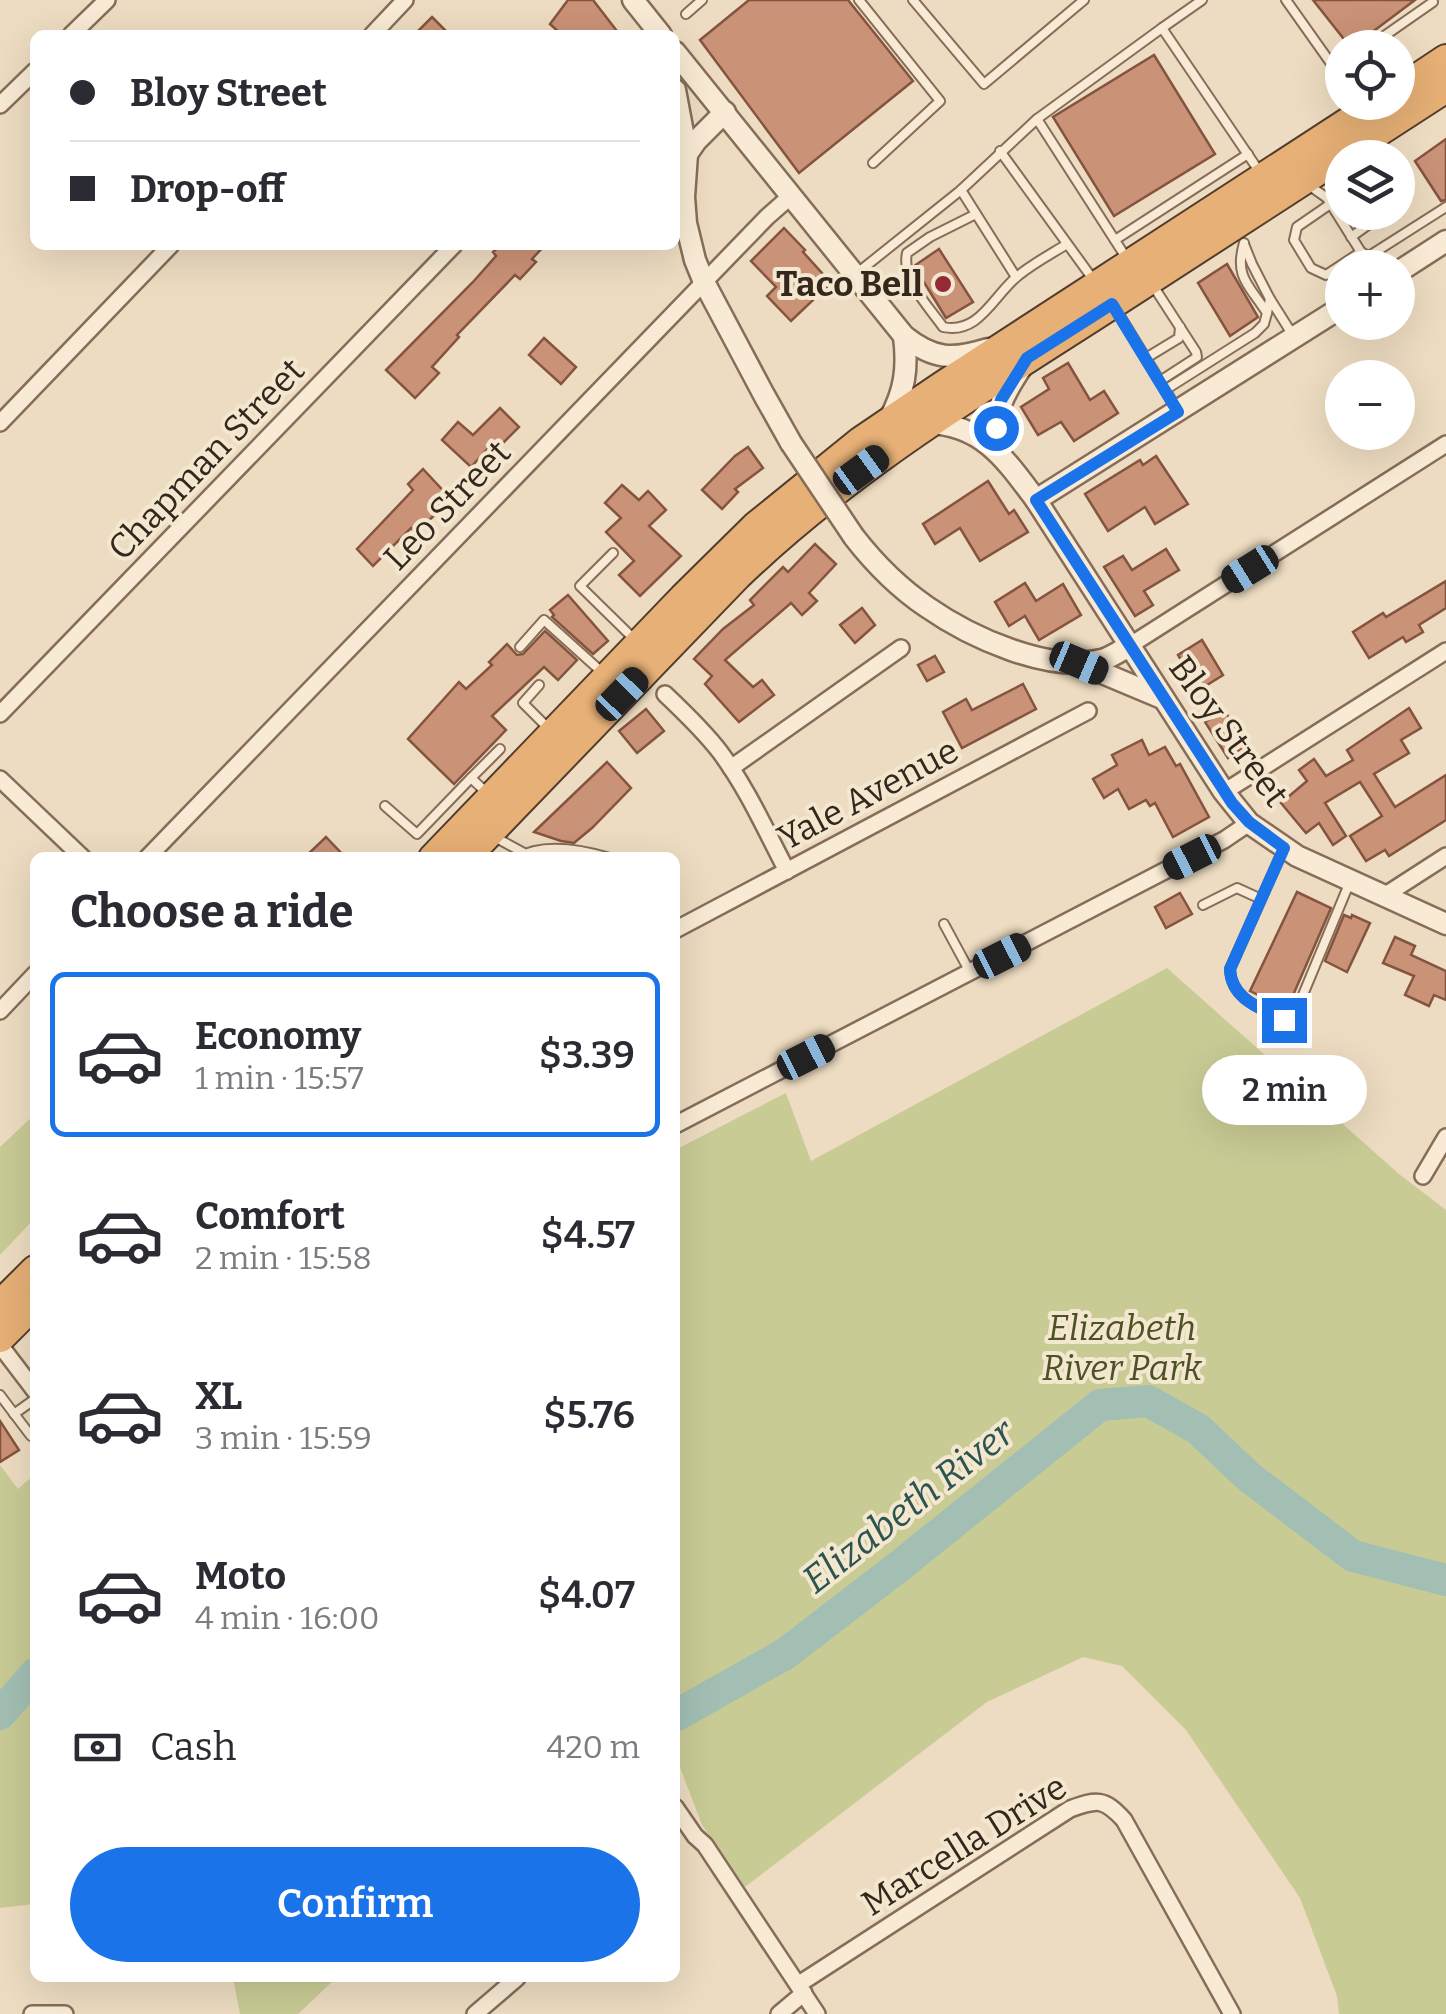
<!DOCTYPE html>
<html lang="en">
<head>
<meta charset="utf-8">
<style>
  :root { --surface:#fff; --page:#f7f7f7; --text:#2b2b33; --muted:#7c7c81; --line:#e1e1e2; --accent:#1a73e8 }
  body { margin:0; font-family:Bitter,serif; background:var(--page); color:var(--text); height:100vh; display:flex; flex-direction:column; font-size:38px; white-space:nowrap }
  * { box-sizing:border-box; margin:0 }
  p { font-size:32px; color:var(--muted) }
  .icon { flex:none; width:55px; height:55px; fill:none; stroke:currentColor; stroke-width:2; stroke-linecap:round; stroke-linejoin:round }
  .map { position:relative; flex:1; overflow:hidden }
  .drawer { position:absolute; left:30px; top:852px; width:650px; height:1130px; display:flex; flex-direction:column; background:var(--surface); border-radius:15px; box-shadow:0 10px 40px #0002 }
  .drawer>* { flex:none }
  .top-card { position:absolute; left:30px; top:30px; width:650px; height:220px; border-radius:15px; box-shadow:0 10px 40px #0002; display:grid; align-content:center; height:220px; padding:0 40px; background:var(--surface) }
  .buttons { position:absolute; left:1325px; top:30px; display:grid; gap:20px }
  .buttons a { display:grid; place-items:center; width:90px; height:90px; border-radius:50%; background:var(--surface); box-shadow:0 10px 40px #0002; font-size:50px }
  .end { position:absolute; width:45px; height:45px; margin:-22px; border:12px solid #1a73e8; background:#fff; box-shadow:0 0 0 5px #fff }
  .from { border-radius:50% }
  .bubble { position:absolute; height:70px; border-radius:35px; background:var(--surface); box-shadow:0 10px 40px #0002; font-size:32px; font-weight:600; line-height:70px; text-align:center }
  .car { position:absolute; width:30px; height:60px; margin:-30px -15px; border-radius:12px; box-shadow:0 0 8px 2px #0007; background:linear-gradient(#222 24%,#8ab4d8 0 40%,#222 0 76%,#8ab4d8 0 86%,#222 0) }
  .top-card b { display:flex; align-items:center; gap:35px; height:95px; font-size:38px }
  .top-card b+b { border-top:2px solid var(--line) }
  .top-card i { width:25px; height:25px; background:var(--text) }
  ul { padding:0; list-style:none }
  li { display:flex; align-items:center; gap:30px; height:165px; margin:0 20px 15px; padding:0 20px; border:5px solid transparent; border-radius:15px }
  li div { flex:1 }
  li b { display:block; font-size:38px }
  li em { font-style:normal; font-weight:600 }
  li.selected { border-color:var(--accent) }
  li>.icon { width:90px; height:90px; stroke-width:1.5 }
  h2 { padding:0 40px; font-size:45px; line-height:120px }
  .pay { display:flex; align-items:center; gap:25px; height:110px; padding:0 40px; font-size:38px }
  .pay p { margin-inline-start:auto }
  .action { display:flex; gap:20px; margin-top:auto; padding:20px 40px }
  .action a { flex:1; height:115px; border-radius:60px; background:var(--accent); color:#fff; font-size:40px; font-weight:600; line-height:115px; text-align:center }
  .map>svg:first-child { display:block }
  .green { fill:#c9cb95 }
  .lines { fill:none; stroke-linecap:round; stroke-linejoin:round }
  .river { stroke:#a3bfb4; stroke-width:32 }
  .building { fill:#ca9277; stroke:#85543f; stroke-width:2.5 }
  .service-casing { stroke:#866d59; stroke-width:12 }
  .minor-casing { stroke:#866d59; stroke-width:20 }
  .tertiary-casing { stroke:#866d59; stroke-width:25 }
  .trunk-casing { stroke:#533c2d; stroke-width:32 }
  .service { stroke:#f8ead4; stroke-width:8 }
  .minor { stroke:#f8ead4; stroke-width:15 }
  .tertiary { stroke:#f8ead4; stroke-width:20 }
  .trunk { stroke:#e6b076; stroke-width:28 }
  .tertiary-bridge-casing { stroke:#866d59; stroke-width:25; stroke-linecap:butt }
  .tertiary-bridge { stroke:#f8ead4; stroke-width:20 }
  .route { stroke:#1a73e8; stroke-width:12 }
  .poi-dot { fill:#942a35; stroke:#f4e7d0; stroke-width:4 }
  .labels { text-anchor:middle; stroke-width:8; stroke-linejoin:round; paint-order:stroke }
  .poi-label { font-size:35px; font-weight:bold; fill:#36271d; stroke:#f4e7d0; text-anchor:end }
  .street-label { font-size:35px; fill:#36271d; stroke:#f4e7d0 }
  .park-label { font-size:35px; font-style:italic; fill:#4b5224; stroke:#f4e7d0 }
  .water-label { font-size:38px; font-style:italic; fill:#2c554f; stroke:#f4e7d0 }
</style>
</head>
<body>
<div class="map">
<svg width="1446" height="2014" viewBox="0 0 1446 2014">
  <rect width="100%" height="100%" fill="#eddcc1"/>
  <g class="green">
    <polygon points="1167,968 1399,1174 1446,1210 1446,2014 1339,2014 1337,1996 1300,1898 1186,1730 1122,1666 1083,1657 987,1702 745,1887 702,1825 675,1754 675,1150 786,1093 811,1161"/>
    <polygon points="35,1114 35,1218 0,1255 0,1147"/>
    <polygon points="0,1465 18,1489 35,1474 35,1904 0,1908"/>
    <polygon points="233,1978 336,1978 298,2014 240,2014"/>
  </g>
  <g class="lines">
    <g class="river">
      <polyline points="0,1714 35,1674"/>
      <polyline points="675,1716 785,1654 897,1568 1100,1405 1148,1401 1198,1429 1249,1477 1353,1556 1446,1580"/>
    </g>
  </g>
  <g class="building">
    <polygon points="568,0 593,0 620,35 562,35 550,24"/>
    <polygon points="749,0 848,0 913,81 799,173 700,40"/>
    <polygon points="1313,0 1415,0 1351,48"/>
    <polygon points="432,17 450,35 414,35"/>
    <polygon points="1154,55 1215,154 1114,216 1053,117"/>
    <polygon points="1446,139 1446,200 1441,201 1415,161"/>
    <polygon points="784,228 805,250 803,252 831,283 791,321 767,296 776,287 751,261"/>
    <polygon points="500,245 545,245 532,259 536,262 520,279 515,275 457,335 459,337 432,367 439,373 415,398 386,370 473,282 496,256 493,252"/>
    <polygon points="939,249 973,302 946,318 914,266"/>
    <polygon points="1227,264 1258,317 1230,336 1198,283"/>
    <polygon points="544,338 576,367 561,384 529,355"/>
    <polygon points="1068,363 1090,400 1104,391 1118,413 1074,441 1061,422 1038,435 1021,407 1049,389 1043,378"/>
    <polygon points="500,408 519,427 497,449 492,444 471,467 442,440 458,422 473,435"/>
    <polygon points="748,447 763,468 735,489 738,492 722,509 702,490 735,456"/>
    <polygon points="1156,456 1188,504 1155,524 1145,507 1108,531 1085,494 1140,460 1143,465"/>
    <polygon points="423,469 451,499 416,533 411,528 373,566 357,549 413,490 408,484"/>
    <polygon points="988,481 1009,514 1014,510 1028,532 980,561 960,528 935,544 923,524"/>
    <polygon points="622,485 639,500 648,491 666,510 649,526 681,556 640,596 619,575 634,561 606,532 621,518 605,503"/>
    <polygon points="815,544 836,564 809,593 817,601 802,615 791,603 725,660 753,687 762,680 774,695 739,722 705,684 712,676 694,659 723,629 754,605 750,600 783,567 788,572"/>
    <polygon points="1166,549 1179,570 1144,591 1153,605 1135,616 1104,567 1123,556 1132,570"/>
    <polygon points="1446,581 1446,608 1419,625 1423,632 1406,642 1403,637 1369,658 1353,632 1383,613 1386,617"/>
    <polygon points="1025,583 1036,601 1063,584 1081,615 1039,640 1025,616 1009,626 995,602"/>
    <polygon points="568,595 608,641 593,654 552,617 554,615 550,610"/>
    <polygon points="862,608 875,625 855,643 840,625"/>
    <polygon points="545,631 577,660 558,680 544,667 492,716 506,730 454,784 408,739 459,682 466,689 492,665 489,662 507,644 517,655 523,654"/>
    <polygon points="1202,640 1223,675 1199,690 1178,655"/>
    <polygon points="935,656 944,672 927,681 918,665"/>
    <polygon points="1023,684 1036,709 962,748 943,712 966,699 972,710"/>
    <polygon points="1409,708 1421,728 1401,740 1409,753 1374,774 1395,807 1446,775 1446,820 1389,856 1385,850 1366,861 1350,836 1382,816 1360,782 1325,803 1346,836 1333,845 1319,823 1306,833 1281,803 1307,781 1299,770 1314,759 1326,776 1353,760 1347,750"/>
    <polygon points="646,709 664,731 637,753 619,731"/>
    <polygon points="1224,710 1247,746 1228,758 1205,722"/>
    <polygon points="1142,740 1149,755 1165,747 1176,766 1180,764 1209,817 1173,837 1155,803 1150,806 1146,800 1129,809 1118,789 1104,798 1093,779 1117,765 1112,755"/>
    <polygon points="607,762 631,788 592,828 574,843 561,841 534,832"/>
    <polygon points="326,837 346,858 304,858"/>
    <polygon points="1297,892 1331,908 1287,1009 1250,991"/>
    <polygon points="1180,893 1192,914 1166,928 1155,907"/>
    <polygon points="1344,915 1351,918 1352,915 1370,923 1347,972 1325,961"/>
    <polygon points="1395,937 1415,946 1411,955 1446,971 1446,1000 1434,995 1429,1006 1405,995 1414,976 1383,963"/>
    <polygon points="0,1421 19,1450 0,1462"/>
  </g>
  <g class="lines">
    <g class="service-casing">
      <g id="service">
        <polyline points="859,0 940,101 873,163"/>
        <polyline points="913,0 984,84 1084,0"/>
        <polyline points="1286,0 1342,79"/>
        <polyline points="686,14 702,0"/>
        <polyline points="1162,28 1202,0"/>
        <polyline points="1367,48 1433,2"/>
        <polyline points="1037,119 1162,28 1261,174"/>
        <polyline points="1000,151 1095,282"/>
        <polyline points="1310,186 1327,198 1361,252"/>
        <polyline points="961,190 1016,277"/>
        <polyline points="1342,196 1297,227 1294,240 1311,268 1326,275 1361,252 1369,256 1446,207"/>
        <path d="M976,214L930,237L907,253C901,279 929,307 943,327C980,335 994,294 1019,275C1034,263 1051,254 1067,244"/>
        <polyline points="1351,237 1386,212"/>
        <polyline points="1115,240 1248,154"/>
        <polyline points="1244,244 1252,264 1270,299 1267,313"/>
        <polyline points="856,274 961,190 1037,119 1127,259"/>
        <polyline points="1152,284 1196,352 1197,357 1160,381"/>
        <polyline points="1270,299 1294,337"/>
        <polyline points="1115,308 1178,411"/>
        <polyline points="1146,358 1179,338 1180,327"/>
        <path d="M1165,390L1255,333L1264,324L1267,313C1249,285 1234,277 1244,243"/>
        <polyline points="613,553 580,586 636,641"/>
        <polyline points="520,647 544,620 604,674"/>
        <polyline points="539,685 523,703 550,730"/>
        <polyline points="471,778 500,749"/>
        <polyline points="385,806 417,834 471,778 488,794"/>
        <polyline points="493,836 524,853"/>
        <path d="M1284,848L1230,969C1231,999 1260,1008 1284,1020L1295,1014L1349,884"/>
        <path d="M517,858C543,842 583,850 610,858"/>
        <polyline points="1203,905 1237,888 1261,899"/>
        <polyline points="944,924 970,972"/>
        <polyline points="0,1395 31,1436"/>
        <polyline points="14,1414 35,1399"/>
      </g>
    </g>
    <g class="minor-casing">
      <g id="minor">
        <polyline points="71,35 107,0"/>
        <polyline points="372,35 405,0"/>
        <polyline points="0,105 35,71"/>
        <polyline points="0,423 171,245"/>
        <polyline points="1129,646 1446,444"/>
        <path d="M665,694C684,712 704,731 720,752C747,788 766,831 787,871"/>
        <polyline points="0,714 454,245"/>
        <polyline points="731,768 901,648"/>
        <polyline points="0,779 83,858"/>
        <polyline points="1224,792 1446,651"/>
        <polyline points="147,858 767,217 792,195"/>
        <polyline points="1384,896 1446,856"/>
        <polyline points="675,930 1088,711"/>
        <polyline points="0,1011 35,974"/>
        <polyline points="675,1125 1224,840 1249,823"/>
        <polyline points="1423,1176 1446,1137"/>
        <polyline points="0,1345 35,1391"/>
        <polyline points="675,1807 695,1836 705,1845 817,2014"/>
        <path d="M799,1984L1070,1809C1097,1799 1104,1798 1124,1820L1232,2014"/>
        <polyline points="32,2014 65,2014"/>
        <polyline points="475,2014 517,1978"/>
        <polyline points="779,2014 804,1993"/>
      </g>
    </g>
    <g class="tertiary-casing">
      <g id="tertiary">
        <polyline points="633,0 661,35"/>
        <path d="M675,52L904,336C934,360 953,360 988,349"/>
        <polyline points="675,90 687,154 684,197 686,223 695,260 704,282 764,395 791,443"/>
        <polyline points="687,154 696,141 725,112"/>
        <polyline points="1398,272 1446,241"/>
        <path d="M889,420C905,391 908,368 904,336"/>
        <path d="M929,423C983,425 1006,460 1036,500L1224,792L1249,823L1297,856L1446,924"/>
        <path d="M1001,455C992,414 1000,399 1023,365"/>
        <polyline points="1036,500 1342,307"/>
        <path d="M854,537C875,564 899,588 927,607C970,637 1048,673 1102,660C1112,657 1120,651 1129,646"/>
        <polyline points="1081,664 1162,698"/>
      </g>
    </g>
    <g class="trunk-casing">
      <g id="trunk">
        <polyline points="1398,91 1446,59"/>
        <polyline points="433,858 683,598 756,526 861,441 942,386 1379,102"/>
        <path d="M465,858L737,576C844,473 969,396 1094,316C1211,240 1328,164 1446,88"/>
        <polyline points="0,1305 35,1270"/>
        <polyline points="0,1338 35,1303"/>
      </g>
    </g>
    <use href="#service" class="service"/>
    <use href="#minor" class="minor"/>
    <use href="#tertiary" class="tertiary"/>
    <use href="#trunk" class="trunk"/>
    <g class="tertiary-bridge-casing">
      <polyline id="tertiary-bridge" points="791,443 854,537"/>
    </g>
    <use href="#tertiary-bridge" class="tertiary-bridge"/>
  </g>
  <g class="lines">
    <path class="route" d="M996,428L1001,400L1027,358L1112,304L1178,412L1036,500L1232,803L1249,822L1284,848L1230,969C1231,999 1260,1008 1284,1020"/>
  </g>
  <circle class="poi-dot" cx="943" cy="284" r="10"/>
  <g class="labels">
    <g class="poi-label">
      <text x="923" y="296">Taco Bell</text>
    </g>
    <g class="street-label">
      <text transform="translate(206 459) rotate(-46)" y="12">Chapman Street</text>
      <text transform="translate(447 505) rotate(-46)" y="12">Leo Street</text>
      <text transform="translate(1229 731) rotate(54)" y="12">Bloy Street</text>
      <text transform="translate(868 794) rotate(-28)" y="12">Yale Avenue</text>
      <text transform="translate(964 1845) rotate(-32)" y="12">Marcella Drive</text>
    </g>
    <g class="park-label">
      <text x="1122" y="1340">Elizabeth<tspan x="1122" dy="40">River Park</tspan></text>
    </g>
    <g class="water-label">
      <text transform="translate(908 1506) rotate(-38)" y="13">Elizabeth River</text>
    </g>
  </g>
</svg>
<div class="buttons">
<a><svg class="icon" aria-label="locate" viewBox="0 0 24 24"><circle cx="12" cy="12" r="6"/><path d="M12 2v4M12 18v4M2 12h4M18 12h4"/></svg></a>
<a><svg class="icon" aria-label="layers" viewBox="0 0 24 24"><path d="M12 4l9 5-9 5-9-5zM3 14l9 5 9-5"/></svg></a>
<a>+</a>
<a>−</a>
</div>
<i class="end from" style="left:996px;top:428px"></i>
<i class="end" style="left:1284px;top:1020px"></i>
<div class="bubble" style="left:1202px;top:1055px;width:165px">2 min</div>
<i class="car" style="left:861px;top:470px;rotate:54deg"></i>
<i class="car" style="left:1250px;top:569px;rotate:238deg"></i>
<i class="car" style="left:1079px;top:663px;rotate:113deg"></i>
<i class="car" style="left:622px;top:694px;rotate:44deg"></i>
<i class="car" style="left:1192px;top:857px;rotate:243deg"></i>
<i class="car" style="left:1002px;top:956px;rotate:63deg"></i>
<i class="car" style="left:806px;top:1057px;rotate:63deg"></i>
<div class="top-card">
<b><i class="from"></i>Bloy Street</b>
<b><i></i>Drop-off</b>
</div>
<section class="drawer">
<h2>Choose a ride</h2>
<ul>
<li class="selected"><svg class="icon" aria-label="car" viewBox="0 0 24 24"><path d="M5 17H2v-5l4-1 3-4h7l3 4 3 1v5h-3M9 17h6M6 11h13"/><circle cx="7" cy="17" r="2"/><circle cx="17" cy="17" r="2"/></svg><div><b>Economy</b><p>1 min · 15:57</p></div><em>$3.39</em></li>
<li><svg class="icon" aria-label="car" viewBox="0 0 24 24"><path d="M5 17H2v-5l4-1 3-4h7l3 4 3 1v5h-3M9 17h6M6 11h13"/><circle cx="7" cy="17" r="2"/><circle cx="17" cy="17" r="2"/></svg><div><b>Comfort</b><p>2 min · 15:58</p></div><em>$4.57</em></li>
<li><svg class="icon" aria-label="car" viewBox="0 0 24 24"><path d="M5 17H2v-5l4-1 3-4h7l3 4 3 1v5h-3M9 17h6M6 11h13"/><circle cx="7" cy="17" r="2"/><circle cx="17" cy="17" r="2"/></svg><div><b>XL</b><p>3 min · 15:59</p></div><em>$5.76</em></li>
<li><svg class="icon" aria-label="car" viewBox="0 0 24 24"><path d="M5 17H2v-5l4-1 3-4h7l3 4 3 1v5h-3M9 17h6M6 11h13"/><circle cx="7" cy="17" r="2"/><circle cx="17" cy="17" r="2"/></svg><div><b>Moto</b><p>4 min · 16:00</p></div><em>$4.07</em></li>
</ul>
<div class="pay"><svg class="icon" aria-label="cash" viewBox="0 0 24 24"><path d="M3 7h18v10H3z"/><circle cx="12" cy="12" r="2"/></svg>Cash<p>420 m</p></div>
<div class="action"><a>Confirm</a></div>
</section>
</div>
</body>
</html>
